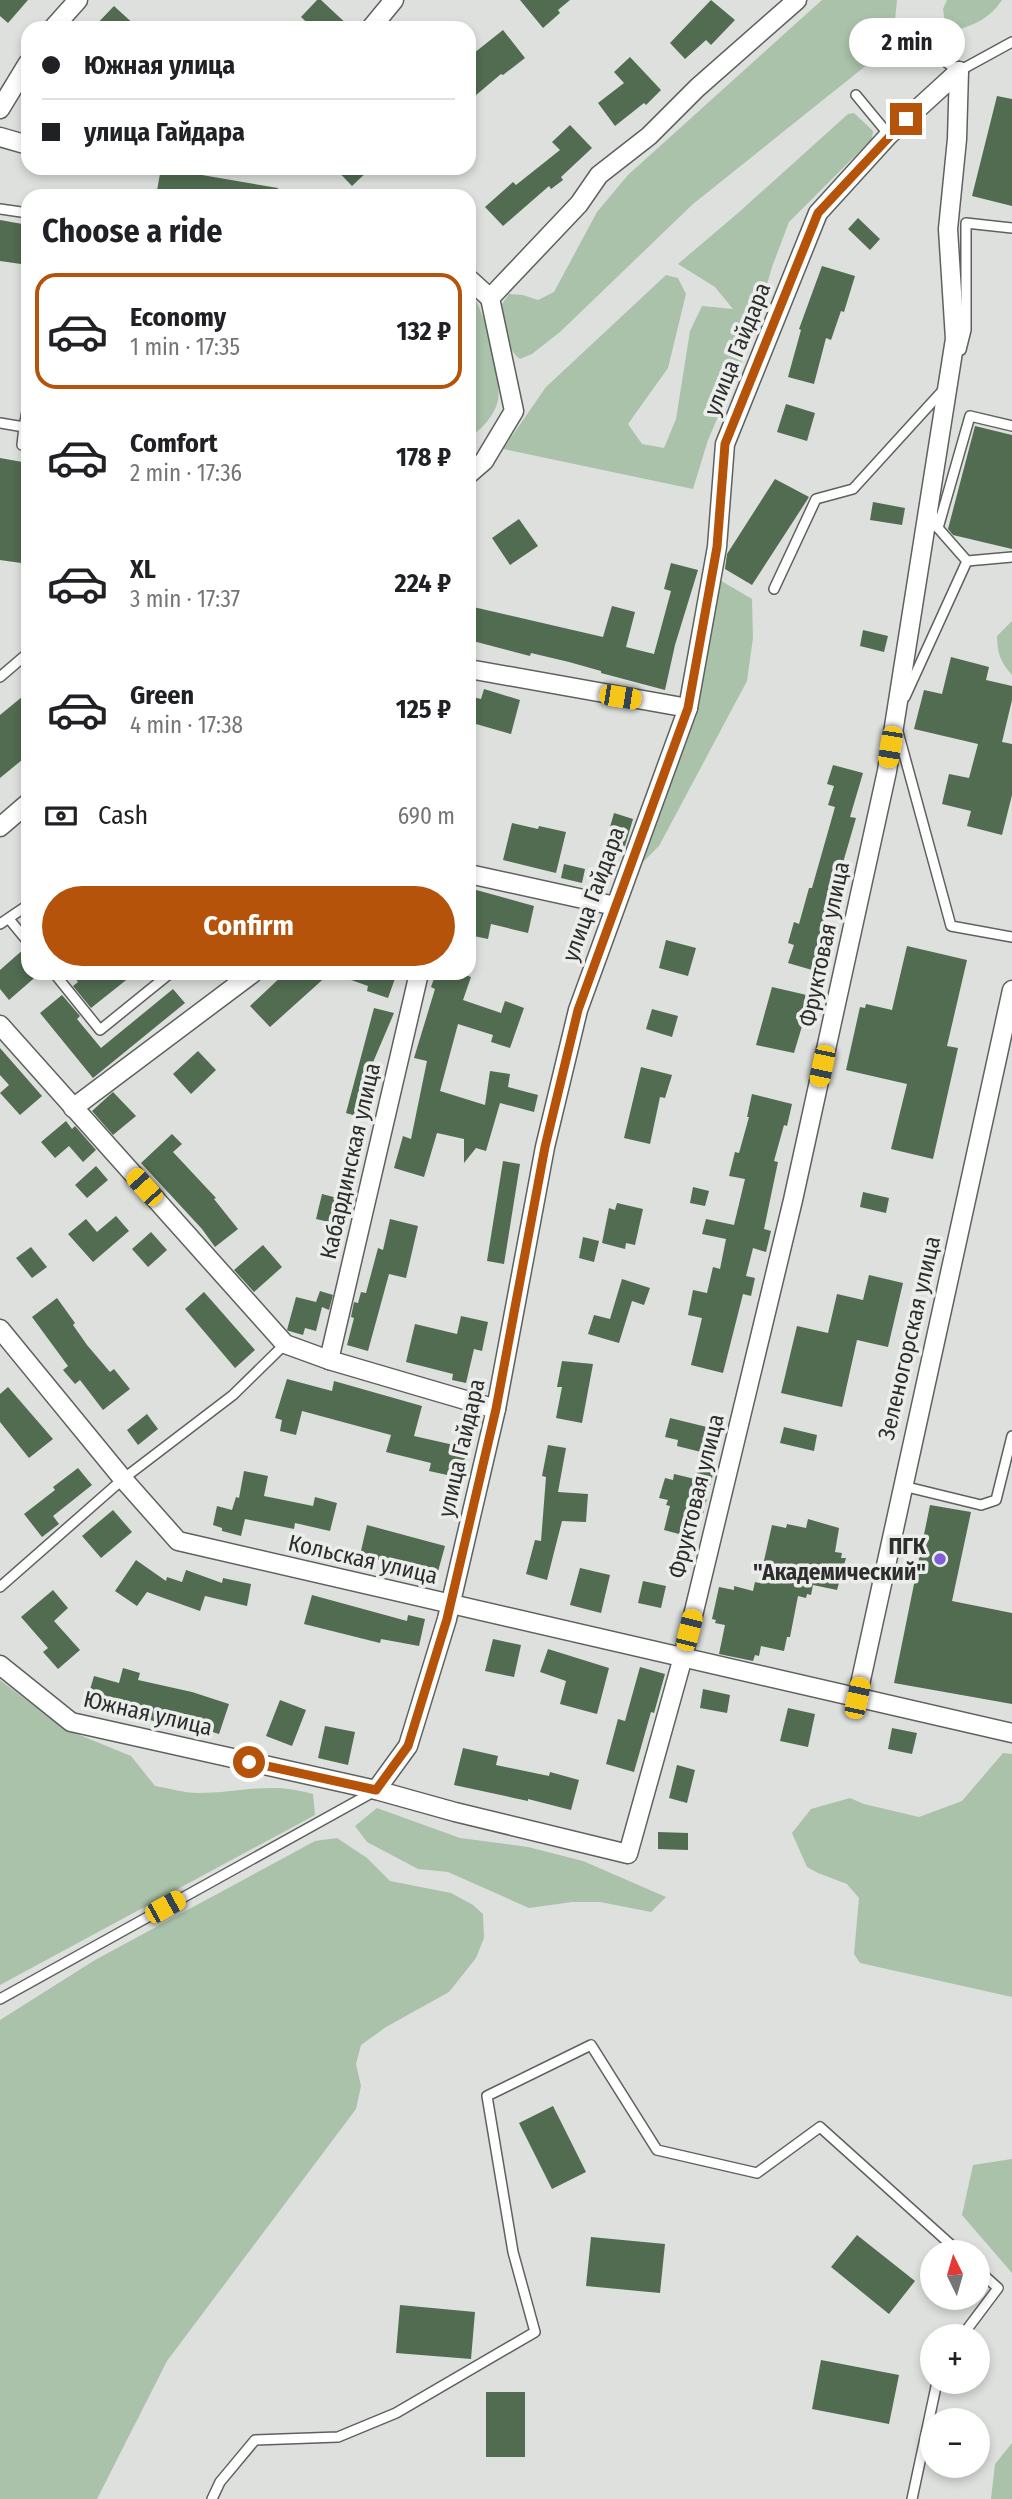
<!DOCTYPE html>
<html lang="en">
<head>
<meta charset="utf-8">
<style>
  :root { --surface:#fff; --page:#f2f2f2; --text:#202124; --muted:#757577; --line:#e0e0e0; --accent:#b45309 }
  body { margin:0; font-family:"Fira Sans Condensed",sans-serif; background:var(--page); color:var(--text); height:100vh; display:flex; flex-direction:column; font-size:26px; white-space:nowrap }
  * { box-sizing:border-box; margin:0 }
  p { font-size:23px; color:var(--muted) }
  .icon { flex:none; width:38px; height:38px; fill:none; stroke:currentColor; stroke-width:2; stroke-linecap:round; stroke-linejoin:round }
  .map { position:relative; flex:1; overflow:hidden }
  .drawer { position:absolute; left:21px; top:189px; width:455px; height:791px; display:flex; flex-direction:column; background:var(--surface); border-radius:21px; box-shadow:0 4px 10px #0003 }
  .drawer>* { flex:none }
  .top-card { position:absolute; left:21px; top:21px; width:455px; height:154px; border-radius:21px; box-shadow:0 4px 10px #0003; display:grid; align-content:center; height:154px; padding:0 21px; background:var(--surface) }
  .needle { width:46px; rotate:355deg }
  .controls { position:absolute; left:920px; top:2240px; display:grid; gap:14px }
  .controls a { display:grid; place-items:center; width:70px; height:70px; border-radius:50%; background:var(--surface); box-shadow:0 4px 10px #0003; font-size:35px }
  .end { position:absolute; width:32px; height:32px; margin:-16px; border:9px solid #b45309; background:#fff; box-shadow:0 0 0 4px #fff }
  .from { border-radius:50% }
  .bubble { position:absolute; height:49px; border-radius:24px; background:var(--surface); box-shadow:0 4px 10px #0003; font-size:23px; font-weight:700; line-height:49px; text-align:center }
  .car { position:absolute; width:21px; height:42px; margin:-21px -10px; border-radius:9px; box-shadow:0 0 5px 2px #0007; background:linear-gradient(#f5c518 24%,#345 0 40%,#f5c518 0 76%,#345 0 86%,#f5c518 0) }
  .top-card b { display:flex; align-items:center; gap:24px; height:66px; font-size:26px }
  .top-card b+b { border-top:2px solid var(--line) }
  .top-card i { width:18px; height:18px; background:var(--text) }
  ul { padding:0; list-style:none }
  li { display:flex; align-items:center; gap:21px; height:116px; margin:0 14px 10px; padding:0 7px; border:4px solid transparent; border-radius:21px }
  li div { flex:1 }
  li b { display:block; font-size:26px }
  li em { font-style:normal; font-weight:700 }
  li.on { border-color:var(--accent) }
  li>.icon { width:63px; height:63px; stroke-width:1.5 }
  h2 { padding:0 21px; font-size:32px; line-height:84px }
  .pay { display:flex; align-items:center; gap:18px; height:77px; padding:0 21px; font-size:26px }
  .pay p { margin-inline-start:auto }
  .action { display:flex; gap:14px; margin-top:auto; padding:14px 21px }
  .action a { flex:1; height:80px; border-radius:42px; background:var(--accent); color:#fff; font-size:28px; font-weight:700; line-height:80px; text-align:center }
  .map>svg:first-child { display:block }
  .green { fill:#aac2a9 }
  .building { fill:#516c50 }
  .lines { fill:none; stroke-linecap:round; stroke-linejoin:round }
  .service-casing { stroke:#5e615e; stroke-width:12 }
  .minor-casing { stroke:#5e615e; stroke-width:21 }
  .service { stroke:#fff; stroke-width:9 }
  .minor { stroke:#fff; stroke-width:18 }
  .route { stroke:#b45309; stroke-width:9 }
  .poi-dot { fill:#815dd8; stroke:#ebedea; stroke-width:2.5 }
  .labels { text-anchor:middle; stroke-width:7; stroke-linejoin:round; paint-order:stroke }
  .street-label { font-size:23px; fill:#2c2d2c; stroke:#ebedea }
  .poi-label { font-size:23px; font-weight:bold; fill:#2c2d2c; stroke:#ebedea; text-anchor:end }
</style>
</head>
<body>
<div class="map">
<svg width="1012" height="2499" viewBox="0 0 1012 2499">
  <rect width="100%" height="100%" fill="#dde0dd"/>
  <g class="green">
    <path d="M822,0H897L894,31L883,52L693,204L560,332L532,354L520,359C504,348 504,322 502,304L509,294L523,295L538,300L554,292L597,212L628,175Z"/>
    <path d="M947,0H1002C991,17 974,26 955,30L945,23L943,9Z"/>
    <polygon points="854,113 873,131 872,139 789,222 772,267 749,345 708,440 693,489 503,449 546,387 666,275 678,278 686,294 668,368 628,424 642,444 664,448 676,419 690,331 702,306 733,309 715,287 678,264 738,213 848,114"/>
    <path d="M469,290C484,306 502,377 498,400C495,415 481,430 469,438Z"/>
    <polygon points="718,579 752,599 753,638 747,681 659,846 639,866"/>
    <path d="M1012,621V675C1001,663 997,653 997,636Z"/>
    <path d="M0,1680L65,1729L131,1756L155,1786C168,1788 184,1793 198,1793C241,1793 269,1781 313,1794L315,1815L0,1985Z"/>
    <polygon points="1003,1753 1012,1754 1012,1997 860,1963 854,1954 859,1898 847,1884 818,1873 807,1867 792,1833 811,1809 850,1798 864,1804 919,1817 962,1801"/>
    <polygon points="377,1808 460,1838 528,1847 583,1861 666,1897 651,1912 600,1902 572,1902 529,1908 448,1872 418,1869 367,1842 355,1826"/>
    <polygon points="337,1838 367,1858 390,1881 451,1893 473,1905 483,1914 484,1938 476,1958 449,1992 386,2027 361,2045 356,2064 361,2086 356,2109 167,2361 97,2499 0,2499 0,2020 95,1960 315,1841"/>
    <polygon points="1012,2159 1012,2273 962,2215 973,2165"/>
    <polygon points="1012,2443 1012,2499 991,2499 995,2464"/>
  </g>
  <g class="building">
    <polygon points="0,0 28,0 8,23 0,16"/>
    <polygon points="317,0 321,0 351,28 313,28 301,17"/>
    <polygon points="520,0 570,0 558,10 560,13 543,28"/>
    <polygon points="711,0 735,20 711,45 706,40 685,59 670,43"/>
    <polygon points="114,6 138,28 93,28"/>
    <polygon points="503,30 525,58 503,75 501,74 469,101 469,57"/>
    <polygon points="630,57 661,90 646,105 644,103 615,126 598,103 624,83 614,72"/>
    <polygon points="997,96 1012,99 1012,206 972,196"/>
    <polygon points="570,125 592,148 561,177 563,180 551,189 549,186 503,226 485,207 513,182 516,185 560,150 552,142"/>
    <polygon points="161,168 278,188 277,196 156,196"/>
    <polygon points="335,168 371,168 352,186"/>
    <polygon points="858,218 880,239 870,250 848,229"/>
    <polygon points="0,220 28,225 28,265 0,261"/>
    <polygon points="822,266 855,276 844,312 841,311 831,340 826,338 814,384 788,377 801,330 799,329"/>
    <polygon points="786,404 815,413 807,441 777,432"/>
    <polygon points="975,426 1012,435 1012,549 953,535 948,529"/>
    <polygon points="0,458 28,463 28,564 0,560"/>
    <polygon points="775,479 809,497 752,585 725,569 727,554"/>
    <polygon points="873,502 905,508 902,525 870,520"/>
    <polygon points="519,519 538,546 510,565 492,538"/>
    <polygon points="671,563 698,570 675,645 665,690 601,673 601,671 569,662 531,653 530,656 469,640 469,606 603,637 612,606 635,612 626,647 654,654 671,591 664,589"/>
    <polygon points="863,630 888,636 884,652 860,646"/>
    <polygon points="951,657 989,667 986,680 1012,686 1012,700 1002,742 1012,744 1012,795 1002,835 967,826 971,811 942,804 949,774 969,778 978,744 914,729 924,690 942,694"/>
    <polygon points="484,689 520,700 511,734 469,722 469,696 481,699"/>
    <polygon points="28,692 28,755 0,778 0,715"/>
    <polygon points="833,765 863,773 850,817 856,818 840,873 837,872 818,940 827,943 819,972 788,963 794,945 788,943 794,922 799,924 809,888 812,888 835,807 828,805 834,786 827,784"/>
    <polygon points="614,813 633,819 625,846 606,841"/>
    <polygon points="512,823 538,829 539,826 566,832 556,873 503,860"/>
    <polygon points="564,864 585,869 582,883 561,878"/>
    <polygon points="469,888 534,906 528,933 491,924 488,939 469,935"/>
    <polygon points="666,940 696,948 688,976 659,968"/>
    <polygon points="907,946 967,960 947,1046 958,1048 933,1159 891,1149 907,1084 846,1070 860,1007 865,1008 866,1004 892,1010"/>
    <polygon points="25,948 28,949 28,973 40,973 9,1000 0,989 0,970"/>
    <polygon points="71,973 135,973 91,1008 73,986 78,982"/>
    <polygon points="285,973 330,973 270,1027 250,1006"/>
    <polygon points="338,973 397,973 388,998 367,991 368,986 337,975"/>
    <polygon points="436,973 460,973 471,977 463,1000 501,1013 505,1001 524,1008 510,1048 491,1042 493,1035 458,1024 440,1091 485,1105 490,1071 510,1074 508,1087 538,1095 534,1112 500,1103 486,1151 476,1148 464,1163 464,1139 437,1133 424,1177 394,1168 403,1136 411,1139 427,1061 414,1058 435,989 431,987"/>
    <polygon points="772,987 811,996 794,1053 756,1045"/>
    <polygon points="173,989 185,1003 93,1078 40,1013 62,995 80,1016 77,1019 101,1048"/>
    <polygon points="374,1008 394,1013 368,1074 379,1077 367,1119 346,1113"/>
    <polygon points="652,1009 678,1016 672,1037 646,1029"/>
    <polygon points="0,1048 42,1096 20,1115 0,1093 9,1085 0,1075"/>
    <polygon points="198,1051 216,1070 191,1094 173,1074"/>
    <polygon points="641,1067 672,1075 665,1098 660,1097 650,1144 624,1138"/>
    <polygon points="113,1092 136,1116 113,1135 92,1111"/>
    <polygon points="752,1094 792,1104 787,1126 784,1125 774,1161 778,1162 764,1229 771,1231 766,1252 753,1248 746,1276 755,1278 751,1296 743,1294 723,1373 691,1365 702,1318 688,1315 693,1290 707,1293 713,1267 720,1269 726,1239 702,1234 706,1219 734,1225 745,1179 729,1176 735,1152 739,1153 749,1117 747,1117"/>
    <polygon points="66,1121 72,1129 75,1126 96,1150 83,1162 69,1146 55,1158 41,1142"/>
    <polygon points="172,1134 182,1144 173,1152 216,1198 214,1199 238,1229 215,1247 202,1229 141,1163"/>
    <polygon points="503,1161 520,1164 504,1264 487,1261"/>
    <polygon points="96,1166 108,1180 87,1198 75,1185"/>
    <polygon points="693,1187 709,1191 705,1206 690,1203"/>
    <polygon points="863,1192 889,1198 886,1213 860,1207"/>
    <polygon points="322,1194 349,1201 343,1225 316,1219"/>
    <polygon points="617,1203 643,1209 635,1245 626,1243 625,1249 602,1243 609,1208 615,1210"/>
    <polygon points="116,1216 129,1231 93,1262 68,1234 86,1219 97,1232"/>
    <polygon points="390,1219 418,1226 406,1278 389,1274 368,1351 347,1345 354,1318 351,1317 354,1302 358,1303 361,1292 366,1293 378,1248 383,1250"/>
    <polygon points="151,1232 167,1250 148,1267 132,1249"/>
    <polygon points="583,1237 599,1241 594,1262 579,1258"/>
    <polygon points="263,1245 282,1267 254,1292 234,1270"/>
    <polygon points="31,1247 47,1267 32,1278 16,1258"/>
    <polygon points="869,1275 903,1283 888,1347 857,1340 842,1407 781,1393 797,1326 828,1333 837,1294 863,1300"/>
    <polygon points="622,1279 650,1288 644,1305 632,1301 619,1343 588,1334 594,1315 610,1319"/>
    <polygon points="320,1291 333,1295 329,1310 322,1307 316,1331 305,1328 303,1335 289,1331 287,1330 296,1297 316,1302"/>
    <polygon points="204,1292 255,1350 235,1368 185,1309"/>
    <polygon points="57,1298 75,1323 73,1325 87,1345 110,1372 114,1369 130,1389 103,1410 80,1380 75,1384 63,1370 68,1366 32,1317"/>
    <polygon points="461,1316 488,1322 482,1351 474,1349 466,1383 452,1380 453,1374 406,1362 415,1324 457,1334"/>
    <polygon points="562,1361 593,1364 582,1423 556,1418 562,1387 557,1387"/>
    <polygon points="287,1379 332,1391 334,1381 422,1406 414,1436 467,1448 461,1478 429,1471 431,1463 386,1452 391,1435 302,1411 296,1435 280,1431 282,1420 275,1418"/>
    <polygon points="8,1387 53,1439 29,1458 0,1422 0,1394"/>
    <polygon points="147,1414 158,1429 138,1445 127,1430"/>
    <polygon points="670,1418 711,1428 705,1453 677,1446 678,1440 665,1437"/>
    <polygon points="784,1427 817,1435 814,1451 780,1443"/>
    <polygon points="548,1445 566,1448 558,1492 588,1494 586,1522 562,1521 547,1580 526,1574 535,1540 541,1541 546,1477 542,1476"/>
    <polygon points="699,1466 714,1470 703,1514 696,1513 690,1537 664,1530 670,1506 666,1505 668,1500 659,1498 665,1478 673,1480 674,1474 695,1479"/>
    <polygon points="78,1468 92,1485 53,1516 59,1524 42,1537 24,1514 55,1490 53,1487"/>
    <polygon points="244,1471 268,1476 264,1496 313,1506 315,1497 337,1503 330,1531 295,1523 294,1529 245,1519 241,1536 222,1531 222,1528 213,1525 217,1506 232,1510 236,1497 239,1498"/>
    <polygon points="930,1505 971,1512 952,1601 1012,1613 1012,1704 894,1683"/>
    <polygon points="113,1510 132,1532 101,1558 82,1536"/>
    <polygon points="808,1519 839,1528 835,1552 842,1553 841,1558 846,1558 837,1590 813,1585 811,1595 807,1594 806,1598 798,1596 790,1637 787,1637 784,1651 761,1646 759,1656 755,1655 753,1661 719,1654 725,1625 715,1623 716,1620 712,1619 719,1587 734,1590 734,1586 753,1591 755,1582 759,1583 772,1525 786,1528 787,1524 806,1528"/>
    <polygon points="367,1525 445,1546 437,1575 360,1555"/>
    <polygon points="136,1560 166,1581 167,1577 182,1582 186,1570 222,1583 223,1578 251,1584 247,1606 205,1596 200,1611 147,1592 137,1606 115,1591"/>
    <polygon points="580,1568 610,1575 601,1613 570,1605"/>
    <polygon points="643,1581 666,1586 661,1608 638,1603"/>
    <polygon points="53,1590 68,1608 54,1621 80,1650 58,1669 43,1652 48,1648 21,1617"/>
    <polygon points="312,1595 407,1621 408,1615 425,1619 419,1646 381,1639 380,1643 304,1624"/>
    <polygon points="493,1639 521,1645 514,1677 485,1671"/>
    <polygon points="548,1649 609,1668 597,1714 560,1704 566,1681 540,1672"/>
    <polygon points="640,1667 665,1674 654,1713 651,1712 634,1772 606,1764 618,1719 625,1721"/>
    <polygon points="123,1668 140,1673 138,1680 192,1692 229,1704 219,1734 174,1720 173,1726 150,1720 151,1712 108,1700 106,1709 86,1703 94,1676 119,1683"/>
    <polygon points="703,1689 730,1695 727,1713 700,1708"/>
    <polygon points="280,1700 306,1710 292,1746 266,1736"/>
    <polygon points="788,1708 815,1714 808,1747 780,1741"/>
    <polygon points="325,1726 355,1732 348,1765 318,1758"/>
    <polygon points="892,1728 917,1733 912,1754 888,1749"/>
    <polygon points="463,1748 498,1756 496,1765 549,1776 550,1772 579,1780 571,1810 528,1799 528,1801 454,1785"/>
    <polygon points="677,1765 695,1770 687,1803 669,1798"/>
    <polygon points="658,1832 688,1833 688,1850 658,1849"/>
    <polygon points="553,2106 586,2172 552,2189 519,2123"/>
    <polygon points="857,2235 915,2281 889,2314 831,2267"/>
    <polygon points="591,2237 665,2244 660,2293 586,2286"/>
    <polygon points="400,2305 475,2312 471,2359 396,2353"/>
    <polygon points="821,2360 899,2375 889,2424 812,2409"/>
    <rect x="486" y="2392" width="39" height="65"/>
  </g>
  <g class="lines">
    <g class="service-casing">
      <g id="service">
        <polyline points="918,43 959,71 1012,42"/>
        <polyline points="856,95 889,135"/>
        <polyline points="0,209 28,213"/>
        <polyline points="961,350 966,330 966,223 1012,228"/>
        <polyline points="0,423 24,427 22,445 28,446"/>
        <polyline points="24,427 28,406"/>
        <polyline points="931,510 938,528 967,561 1012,557"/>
        <polyline points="938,528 970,416 1012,426"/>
        <polyline points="774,589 816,499 853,489 945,388"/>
        <polyline points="0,677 28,653"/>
        <polyline points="905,697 967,561"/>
        <polyline points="898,732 951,926 1012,937"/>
        <polyline points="9,919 28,942"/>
        <polyline points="0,924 28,905"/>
        <polyline points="54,973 100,1030 168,975 166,973"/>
        <polyline points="903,1486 981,1505 996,1500 1012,1436"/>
        <polyline points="0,1587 123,1479 233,1395 285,1344"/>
        <polyline points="0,1999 375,1791"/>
        <polyline points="962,2336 998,2288 978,2270"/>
        <polyline points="212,2499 220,2482 255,2440 338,2437 396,2413 535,2332 513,2252 487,2096 591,2045 657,2150 757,2173 820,2127 959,2252"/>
        <polyline points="912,2499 937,2382"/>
      </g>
    </g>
    <g class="minor-casing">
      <g id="minor">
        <polyline points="53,28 78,0"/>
        <polyline points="371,28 394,0"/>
        <polyline points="0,109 28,63"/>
        <polyline points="0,137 28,145"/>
        <polyline points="469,279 490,298"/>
        <polyline points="469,474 484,461 514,411 490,298 579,204 599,175 649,136 697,88 797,0"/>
        <polyline points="469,669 688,708"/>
        <polyline points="0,827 28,803"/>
        <polyline points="469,874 615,906"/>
        <polyline points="0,1025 285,1344 329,1360 496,1409"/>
        <polyline points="73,1108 253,973"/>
        <polyline points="0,1329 123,1479 178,1541 1012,1733"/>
        <polyline points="329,1360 419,973"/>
        <polyline points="0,1665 71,1722 376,1790 455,1812 628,1854 683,1657 793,1200 887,771 955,339 948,229 957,139 959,71"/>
        <polyline points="857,1698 1012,990"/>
        <polyline points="376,1790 408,1746 447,1619 496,1409 545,1147 578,1010 688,708 717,547 725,444 818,213 889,135 959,71"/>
      </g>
    </g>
    <use href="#service" class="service"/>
    <use href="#minor" class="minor"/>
  </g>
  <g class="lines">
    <polyline class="route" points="249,1762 376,1790 408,1746 447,1619 496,1409 545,1147 578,1010 688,708 717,547 725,444 818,213 906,119"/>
  </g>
  <circle class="poi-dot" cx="940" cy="1559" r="7"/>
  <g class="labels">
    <g class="street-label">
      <text transform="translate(737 349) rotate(-68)" y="8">улица Гайдара</text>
      <text transform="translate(593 894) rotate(-70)" y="8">улица Гайдара</text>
      <text transform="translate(824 944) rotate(-78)" y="8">Фруктовая улица</text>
      <text transform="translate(350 1161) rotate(-77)" y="8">Кабардинская улица</text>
      <text transform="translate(909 1338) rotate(-77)" y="8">Зеленогорская улица</text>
      <text transform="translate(461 1448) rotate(-77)" y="8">улица Гайдара</text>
      <text transform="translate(696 1496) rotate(-76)" y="8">Фруктовая улица</text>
      <text transform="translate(363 1559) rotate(13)" y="8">Кольская улица</text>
      <text transform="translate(148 1713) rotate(13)" y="8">Южная улица</text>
    </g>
    <g class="poi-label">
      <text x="926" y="1554">ПГК<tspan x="926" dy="26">"Академический"</tspan></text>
    </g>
  </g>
</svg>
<div class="controls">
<a><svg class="needle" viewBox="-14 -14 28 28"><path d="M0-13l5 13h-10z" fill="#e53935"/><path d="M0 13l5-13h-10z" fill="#757577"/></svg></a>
<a>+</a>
<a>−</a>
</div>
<i class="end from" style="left:249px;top:1762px"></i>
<i class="end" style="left:906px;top:119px"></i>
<div class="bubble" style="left:849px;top:18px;width:116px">2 min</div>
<i class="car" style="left:620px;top:697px;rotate:99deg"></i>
<i class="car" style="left:890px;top:747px;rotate:189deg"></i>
<i class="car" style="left:822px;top:1066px;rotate:192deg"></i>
<i class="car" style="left:144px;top:1187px;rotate:318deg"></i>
<i class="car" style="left:689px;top:1630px;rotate:14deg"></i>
<i class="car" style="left:857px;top:1698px;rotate:12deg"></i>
<i class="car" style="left:165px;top:1907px;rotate:61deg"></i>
<div class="top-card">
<b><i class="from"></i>Южная улица</b>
<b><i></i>улица Гайдара</b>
</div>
<section class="drawer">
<h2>Choose a ride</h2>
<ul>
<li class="on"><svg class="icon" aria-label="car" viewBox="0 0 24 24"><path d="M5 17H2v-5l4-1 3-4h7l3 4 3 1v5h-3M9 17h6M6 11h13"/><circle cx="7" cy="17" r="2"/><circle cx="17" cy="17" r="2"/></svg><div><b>Economy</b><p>1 min · 17:35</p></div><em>132 ₽</em></li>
<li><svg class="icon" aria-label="car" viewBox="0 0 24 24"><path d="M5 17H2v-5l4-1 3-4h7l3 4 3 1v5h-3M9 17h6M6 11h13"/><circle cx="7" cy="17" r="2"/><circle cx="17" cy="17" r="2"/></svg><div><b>Comfort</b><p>2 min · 17:36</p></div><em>178 ₽</em></li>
<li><svg class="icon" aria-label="car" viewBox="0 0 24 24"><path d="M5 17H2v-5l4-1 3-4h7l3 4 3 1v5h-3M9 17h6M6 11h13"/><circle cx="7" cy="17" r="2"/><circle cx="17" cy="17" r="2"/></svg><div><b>XL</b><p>3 min · 17:37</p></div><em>224 ₽</em></li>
<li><svg class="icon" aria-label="car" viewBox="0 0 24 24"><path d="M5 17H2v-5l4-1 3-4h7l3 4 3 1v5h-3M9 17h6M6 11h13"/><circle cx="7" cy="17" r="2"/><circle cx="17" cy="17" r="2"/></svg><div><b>Green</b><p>4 min · 17:38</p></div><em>125 ₽</em></li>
</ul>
<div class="pay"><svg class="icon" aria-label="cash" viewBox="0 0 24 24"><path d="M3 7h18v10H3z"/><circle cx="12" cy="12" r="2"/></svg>Cash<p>690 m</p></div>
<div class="action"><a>Confirm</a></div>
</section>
</div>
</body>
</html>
